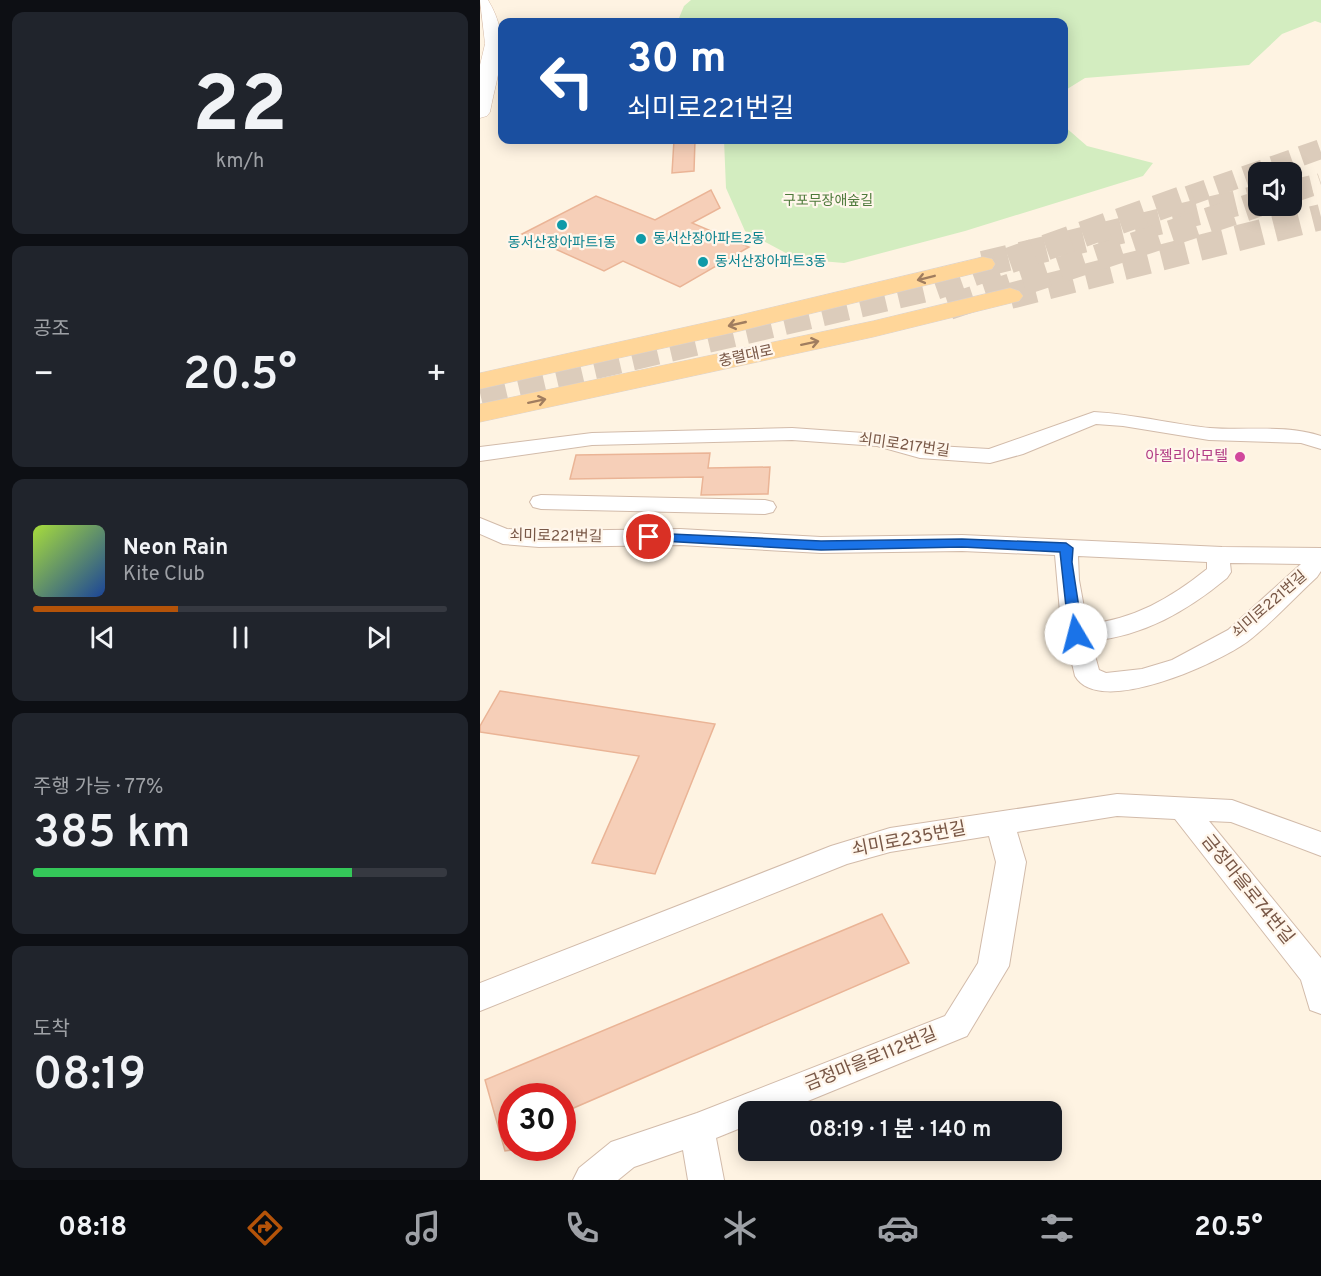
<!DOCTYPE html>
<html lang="ko">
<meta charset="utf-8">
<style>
body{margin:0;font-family:Overpass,"Noto Sans KR",sans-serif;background:#20242c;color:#f1f3f6;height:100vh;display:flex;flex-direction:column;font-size:22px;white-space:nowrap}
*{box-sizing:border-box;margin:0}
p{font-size:20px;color:#9ea1a6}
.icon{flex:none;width:33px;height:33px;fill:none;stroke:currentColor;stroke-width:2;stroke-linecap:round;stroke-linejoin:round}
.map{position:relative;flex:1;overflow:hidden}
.panel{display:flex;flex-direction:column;gap:12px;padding:12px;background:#0d0f14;width:480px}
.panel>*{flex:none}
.banner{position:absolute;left:18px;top:18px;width:570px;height:126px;border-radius:12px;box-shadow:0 3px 15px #0003;background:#1a4fa0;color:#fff;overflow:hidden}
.tools{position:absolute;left:768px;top:162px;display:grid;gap:12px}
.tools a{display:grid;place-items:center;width:54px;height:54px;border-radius:12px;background:#171b24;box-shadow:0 3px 15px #0003;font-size:30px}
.speed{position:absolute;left:18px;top:1083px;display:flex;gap:12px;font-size:30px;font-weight:700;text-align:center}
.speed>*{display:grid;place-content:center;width:78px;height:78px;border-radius:50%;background:#171b24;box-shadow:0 3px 15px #0003;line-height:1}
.speed .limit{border:9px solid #d22;background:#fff;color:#111}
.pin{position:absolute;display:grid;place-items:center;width:51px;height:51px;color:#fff;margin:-26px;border:3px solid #fff;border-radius:50%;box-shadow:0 2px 6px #0007}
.me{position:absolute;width:66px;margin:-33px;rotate:352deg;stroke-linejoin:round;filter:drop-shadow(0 0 4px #0008)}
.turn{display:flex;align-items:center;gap:21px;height:126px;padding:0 30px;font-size:27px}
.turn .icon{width:78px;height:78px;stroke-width:2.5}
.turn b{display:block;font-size:42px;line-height:51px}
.big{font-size:45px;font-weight:600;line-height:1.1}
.panel .tile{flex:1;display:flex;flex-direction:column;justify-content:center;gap:9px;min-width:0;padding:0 21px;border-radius:12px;background:#20242c}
.panel .dial{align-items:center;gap:0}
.dial b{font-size:78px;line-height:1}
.song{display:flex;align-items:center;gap:18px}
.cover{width:72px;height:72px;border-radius:9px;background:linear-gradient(135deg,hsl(80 70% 55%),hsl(220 70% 35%))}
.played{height:6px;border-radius:3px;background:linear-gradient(90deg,#b45309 35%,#363941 35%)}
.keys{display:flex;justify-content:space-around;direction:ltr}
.heat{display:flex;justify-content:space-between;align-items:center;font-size:33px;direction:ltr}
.charge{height:9px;border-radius:4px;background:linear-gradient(90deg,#34c759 77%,#363941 0)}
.trip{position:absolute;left:258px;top:1101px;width:324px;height:60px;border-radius:12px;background:#171b24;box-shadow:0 3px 15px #0003;font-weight:600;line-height:60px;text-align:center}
.menu{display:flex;height:96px;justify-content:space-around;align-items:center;background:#090b0e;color:#9ea1a6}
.menu .icon{width:42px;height:42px}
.menu .current{color:#b45309}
.menu b{font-size:27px;color:#f1f3f6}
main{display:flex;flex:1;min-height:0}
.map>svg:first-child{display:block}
</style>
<main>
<section class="panel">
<div class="tile dial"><b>22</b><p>km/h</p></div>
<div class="tile"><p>공조</p>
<div class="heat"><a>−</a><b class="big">20.5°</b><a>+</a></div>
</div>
<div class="tile">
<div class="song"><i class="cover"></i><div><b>Neon Rain</b><p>Kite Club</p></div></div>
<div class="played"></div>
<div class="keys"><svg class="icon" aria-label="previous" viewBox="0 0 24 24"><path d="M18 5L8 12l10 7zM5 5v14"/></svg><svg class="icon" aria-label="pause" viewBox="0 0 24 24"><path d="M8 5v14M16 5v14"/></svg><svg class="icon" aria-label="next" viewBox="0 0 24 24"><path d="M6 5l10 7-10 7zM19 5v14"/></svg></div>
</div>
<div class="tile"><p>주행 가능 · 77%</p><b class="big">385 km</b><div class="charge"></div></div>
<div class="tile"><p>도착</p><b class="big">08:19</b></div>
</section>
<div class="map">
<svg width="841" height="1180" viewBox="0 0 841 1180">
<rect width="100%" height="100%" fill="#fef3e2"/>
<path fill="#d3edc0" d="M 211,0 L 841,0 L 841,23 L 835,21 L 802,34 L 769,65 L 605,78 L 584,91 L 584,22 L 209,22 L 199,18 L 204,6 Z
M 584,126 L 607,146 L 673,163 L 663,176 L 485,231 L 364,263 L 317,259 L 265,231 L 246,188 L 244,140 L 584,140 Z"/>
<path fill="#f6cfb8" stroke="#eab496" stroke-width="1.5" d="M 194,140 L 215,140 L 214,171 L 192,173 Z
M 231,190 L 240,208 L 212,223 L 269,247 L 200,287 L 143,261 L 124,271 L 42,234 L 116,196 L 175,220 Z
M 230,453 L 228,468 L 290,467 L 288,494 L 221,495 L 223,477 L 90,479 L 96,455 Z
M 20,691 L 235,724 L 175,874 L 112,863 L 159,756 L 0,732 L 0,726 Z
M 402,914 L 429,963 L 82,1113 L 82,1096 L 32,1096 L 32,1150 L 25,1151 L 5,1080 Z"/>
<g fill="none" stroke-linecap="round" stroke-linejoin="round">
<path stroke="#dcccbb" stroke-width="20" stroke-dasharray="20 10" stroke-linecap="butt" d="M 812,190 L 841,183"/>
<path stroke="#dcccbb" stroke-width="26" stroke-dasharray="26 13" stroke-linecap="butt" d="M 503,264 L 778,198
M 530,296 L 841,217"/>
<path stroke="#dcccbb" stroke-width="20" stroke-dasharray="20 10" stroke-linecap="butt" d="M 812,193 L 841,183
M 708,196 L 841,149"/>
<path stroke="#dcccbb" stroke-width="26" stroke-dasharray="26 13" stroke-linecap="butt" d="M 469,307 L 778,204
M 0,393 L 455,287 L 713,195"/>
<g stroke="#d2bbaa" stroke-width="2">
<path id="street" d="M 614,412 C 653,414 691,424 730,428 C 766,431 806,424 841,436 L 841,449 L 821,443 L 729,440 L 643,426 L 616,424 L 543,454 L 510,463 L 440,458 L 397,446 L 312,440 L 112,445 L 0,461 L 0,447 L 112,433 L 312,428 L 398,434 L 440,445 L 509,449 Z
M 61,495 L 285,500 L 293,502 L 296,507 L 293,512 L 285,514 L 61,509 L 53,507 L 50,502 L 53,497 Z
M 0,518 L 27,529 L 59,531 L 200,529 L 341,537 L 482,535 L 742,547 L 841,548 L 841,571 L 837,577 C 814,598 792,623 767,642 C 738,663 619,718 595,676 L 580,612 L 575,555 L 482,551 L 341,553 L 200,545 L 59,547 L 23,544 L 0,534 ZM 598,556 L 727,562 L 727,569 C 691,598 653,620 607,624 L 599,580 ZM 750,563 L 821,564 L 748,630 L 692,660 L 662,669 L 626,673 L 619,670 L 611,641 C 664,636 707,611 747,578 L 751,572 Z
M 637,794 L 752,800 L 841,832 L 841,856 L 751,822 L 729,821 L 841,958 L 841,1014 L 830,1010 L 821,980 L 695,819 L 637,816 L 537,832 L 546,862 L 529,966 L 487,1036 L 301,1112 L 268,1112 L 268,1125 L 236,1138 L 244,1180 L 208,1180 L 203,1150 L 154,1167 L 138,1180 L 93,1180 L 99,1168 L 131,1142 L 217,1113 L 465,1016 L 498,963 L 516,862 L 509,836 L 410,852 L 367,864 L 0,1011 L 0,983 L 351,846 L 410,828 Z"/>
</g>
<g stroke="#d6bba8" stroke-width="1">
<path id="secondary" d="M 0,0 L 8,0 C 32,39 18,70 10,112 L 7,116 L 0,118 L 0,65 L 5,44 Z"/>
</g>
<g stroke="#dcd3cf" stroke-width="1">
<path id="primary" d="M 503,257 L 512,259 L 515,264 L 512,269 L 260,331 L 0,389 L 0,373 L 260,315 Z
M 530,288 L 539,291 L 543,296 L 539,301 L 393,337 L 0,422 L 0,404 L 393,321 Z"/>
</g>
<use href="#street" fill="#fff" fill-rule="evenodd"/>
<use href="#secondary" fill="#fff" fill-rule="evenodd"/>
<use href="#primary" fill="#ffd699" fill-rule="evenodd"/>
</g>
<defs><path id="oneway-shaft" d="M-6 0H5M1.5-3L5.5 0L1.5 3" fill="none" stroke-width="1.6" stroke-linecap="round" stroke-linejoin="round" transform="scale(1.5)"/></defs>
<g stroke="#a07d5f">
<use href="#oneway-shaft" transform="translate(446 278) rotate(166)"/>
<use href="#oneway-shaft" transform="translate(257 324) rotate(167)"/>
<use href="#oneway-shaft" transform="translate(330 343) rotate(-12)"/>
<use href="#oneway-shaft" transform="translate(57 401) rotate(-12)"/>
</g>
<path fill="#1a73e8" stroke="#114b97" stroke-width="1.5" d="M 169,533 L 341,541 L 482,539 L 586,543 L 593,548 L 592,562 L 603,634 L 596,639 L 589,634 L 580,552 L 482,547 L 341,550 L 164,540 L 162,537 L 164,534 Z"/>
<g fill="#0f9aa8" stroke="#fff6eb" stroke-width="2">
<circle cx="82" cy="225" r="6"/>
<circle cx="161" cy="239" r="6"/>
<circle cx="223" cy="262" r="6"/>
</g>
<circle fill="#d1479c" stroke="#fff6eb" stroke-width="2" cx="760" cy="457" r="6"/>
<g text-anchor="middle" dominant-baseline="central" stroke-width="4.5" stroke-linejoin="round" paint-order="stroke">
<g font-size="14" fill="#4e7a3b" stroke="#fff6eb">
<text x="348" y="201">구포무장애숲길</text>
</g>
<g font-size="14" fill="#0d838f" stroke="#fff6eb" text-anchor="start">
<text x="173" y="239">동서산장아파트2동</text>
<text x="82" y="243" text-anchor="middle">동서산장아파트1동</text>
<text x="235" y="262">동서산장아파트3동</text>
</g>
<g font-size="15" fill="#785746" stroke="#fff6eb">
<text transform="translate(266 357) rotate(-12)">충렬대로</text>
<text transform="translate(424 446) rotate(8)">쇠미로217번길</text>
<text transform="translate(76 537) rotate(1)">쇠미로221번길</text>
<text transform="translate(790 605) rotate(-41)">쇠미로221번길</text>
</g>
<g font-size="15" fill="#b23c85" stroke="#fff6eb" text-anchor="end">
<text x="748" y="457">아젤리아모텔</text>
</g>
<g font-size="18" fill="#785746" stroke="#fff6eb">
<text transform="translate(429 840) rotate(-11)">쇠미로235번길</text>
<text transform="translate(767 890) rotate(51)">금정마을로74번길</text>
<text transform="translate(391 1060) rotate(-22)">금정마을로112번길</text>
</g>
</g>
</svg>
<div class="tools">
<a><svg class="icon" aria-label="sound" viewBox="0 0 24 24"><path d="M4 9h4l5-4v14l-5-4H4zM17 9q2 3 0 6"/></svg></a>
</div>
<div class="speed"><div class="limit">30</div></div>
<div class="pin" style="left:169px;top:537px;background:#d93025"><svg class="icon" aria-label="arrive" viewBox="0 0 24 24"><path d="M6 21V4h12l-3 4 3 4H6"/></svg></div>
<svg class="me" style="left:596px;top:634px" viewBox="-20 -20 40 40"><circle r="19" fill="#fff"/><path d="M0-13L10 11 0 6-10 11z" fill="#1a73e8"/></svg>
<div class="trip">08:19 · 1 분 · 140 m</div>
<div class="banner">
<div class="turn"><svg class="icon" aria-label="left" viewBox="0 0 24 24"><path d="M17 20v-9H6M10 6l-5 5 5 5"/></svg><div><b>30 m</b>쇠미로221번길</div></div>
</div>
</div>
</main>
<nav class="menu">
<b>08:18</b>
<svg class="icon current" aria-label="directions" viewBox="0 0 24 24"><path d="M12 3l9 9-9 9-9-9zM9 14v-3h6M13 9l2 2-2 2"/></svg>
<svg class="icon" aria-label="music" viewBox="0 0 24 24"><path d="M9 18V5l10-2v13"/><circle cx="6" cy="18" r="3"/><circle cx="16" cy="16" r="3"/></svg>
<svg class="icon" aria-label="phone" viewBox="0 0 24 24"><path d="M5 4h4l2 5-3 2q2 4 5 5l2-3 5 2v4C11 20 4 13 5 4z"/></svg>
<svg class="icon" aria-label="climate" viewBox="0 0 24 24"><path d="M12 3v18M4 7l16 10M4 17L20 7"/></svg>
<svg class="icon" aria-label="car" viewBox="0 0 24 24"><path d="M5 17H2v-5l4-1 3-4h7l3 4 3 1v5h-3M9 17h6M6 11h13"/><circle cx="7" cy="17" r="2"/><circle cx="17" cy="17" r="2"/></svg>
<svg class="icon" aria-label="filters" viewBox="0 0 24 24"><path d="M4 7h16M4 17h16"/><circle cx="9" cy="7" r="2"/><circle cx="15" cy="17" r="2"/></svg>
<b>20.5°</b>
</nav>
